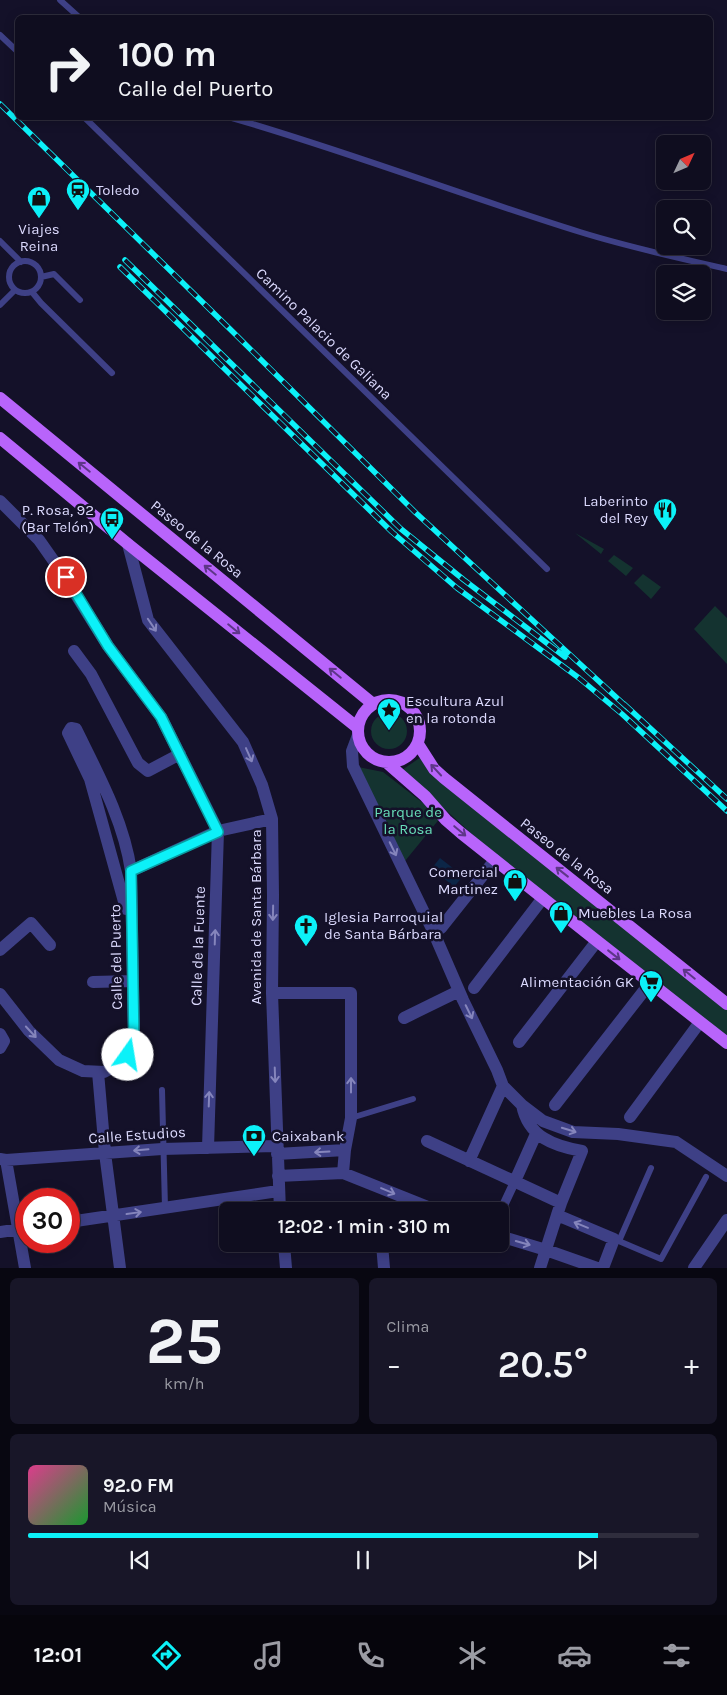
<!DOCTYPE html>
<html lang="es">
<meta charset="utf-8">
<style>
body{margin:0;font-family:Karla,sans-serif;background:#181628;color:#f1f3f6;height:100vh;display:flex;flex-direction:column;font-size:19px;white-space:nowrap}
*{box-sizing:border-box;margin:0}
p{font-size:16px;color:#9b9ca4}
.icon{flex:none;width:28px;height:28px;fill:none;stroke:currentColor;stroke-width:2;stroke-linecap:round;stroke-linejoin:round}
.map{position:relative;height:1268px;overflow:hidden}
.sheet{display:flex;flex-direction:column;gap:10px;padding:10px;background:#080711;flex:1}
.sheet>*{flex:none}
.guide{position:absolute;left:15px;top:15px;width:698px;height:105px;border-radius:8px;box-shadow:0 2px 12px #0003,0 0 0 1px #2f2d3d;background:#0f0d1f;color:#f1f3f6;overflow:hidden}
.needle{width:32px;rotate:46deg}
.controls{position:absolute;left:656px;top:135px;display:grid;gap:10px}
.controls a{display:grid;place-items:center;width:55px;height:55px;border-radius:8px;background:#0f0d1f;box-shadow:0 2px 12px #0003,0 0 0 1px #2f2d3d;font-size:25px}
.speed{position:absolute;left:15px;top:1188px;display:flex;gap:10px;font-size:25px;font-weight:700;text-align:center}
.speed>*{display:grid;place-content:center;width:65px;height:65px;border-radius:50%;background:#0f0d1f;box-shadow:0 2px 12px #0003,0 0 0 1px #2f2d3d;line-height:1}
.speed .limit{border:8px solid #d22;background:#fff;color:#111}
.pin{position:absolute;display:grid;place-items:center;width:42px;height:42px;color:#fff;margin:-21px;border:2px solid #fff;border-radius:50%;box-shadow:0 1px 5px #0007}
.me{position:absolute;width:55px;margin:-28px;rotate:13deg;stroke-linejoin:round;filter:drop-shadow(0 0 4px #0008)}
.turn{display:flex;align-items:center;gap:18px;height:105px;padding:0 20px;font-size:22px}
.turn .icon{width:65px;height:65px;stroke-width:2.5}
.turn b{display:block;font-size:35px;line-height:42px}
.big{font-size:38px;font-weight:600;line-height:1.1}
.sheet .tile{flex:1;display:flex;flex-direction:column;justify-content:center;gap:8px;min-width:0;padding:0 18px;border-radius:8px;background:#181628}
.sheet .dial{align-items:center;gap:0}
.dial b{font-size:65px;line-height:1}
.song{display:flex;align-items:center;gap:15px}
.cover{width:60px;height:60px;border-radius:8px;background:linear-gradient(135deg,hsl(330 70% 55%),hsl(130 70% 35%))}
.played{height:5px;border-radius:2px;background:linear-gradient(90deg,#0cf1f8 85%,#2f2d3d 85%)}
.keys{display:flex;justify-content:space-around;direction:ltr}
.heat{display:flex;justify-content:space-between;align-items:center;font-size:28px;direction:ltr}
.sheet .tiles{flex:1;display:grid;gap:10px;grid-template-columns:1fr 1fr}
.tile:last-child{grid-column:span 2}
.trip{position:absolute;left:219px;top:1202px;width:290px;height:50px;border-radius:8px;background:#0f0d1f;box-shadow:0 2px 12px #0003,0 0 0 1px #2f2d3d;font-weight:600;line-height:50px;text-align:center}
.dock{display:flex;height:80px;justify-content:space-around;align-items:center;background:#06050c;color:#9b9ca4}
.dock .icon{width:35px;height:35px}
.dock .on{color:#0cf1f8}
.dock b{font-size:22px;color:#f1f3f6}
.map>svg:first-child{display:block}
</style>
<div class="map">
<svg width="727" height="1268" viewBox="0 0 727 1268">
<rect width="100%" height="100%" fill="#141129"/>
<path fill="#143330" d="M 575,533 L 604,549 L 601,554 Z
M 614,555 L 633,568 L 626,576 L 608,561 Z
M 643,574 L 661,587 L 651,599 L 634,583 Z
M 715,606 L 727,618 L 727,664 L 694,629 Z
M371 731a18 18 0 1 1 36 0a18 18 0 1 1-36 0Z
M 421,757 L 727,1008 L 727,1036 L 497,857 L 402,770 Z
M 353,766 L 383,772 L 441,817 L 405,861 Z"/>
<path fill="#0c2647" d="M 440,858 L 463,876 L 454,887 L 432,868 Z"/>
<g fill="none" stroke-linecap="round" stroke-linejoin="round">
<path stroke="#3e4086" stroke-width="6" d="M 60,0 L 80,18
M 0,35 L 18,52
M 85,118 L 547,569
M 232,118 C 350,152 464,196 580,232 C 628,247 678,258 727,269
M 0,241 L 21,262
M9 277a16 16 0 1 1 32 0a16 16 0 1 1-32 0Z
M 41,277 L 54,274 L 80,300
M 32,292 L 41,303 L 112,373
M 0,305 L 15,290
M 162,1090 L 165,1208
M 351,1118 L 413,1099
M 614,1239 L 661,1259 L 706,1177
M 619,1241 L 651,1168"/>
<path stroke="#3e4086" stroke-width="9" d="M 500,1213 L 515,1181"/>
<path stroke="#3e4086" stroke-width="12" d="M 0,501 L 39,540 L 65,577 L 108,646 L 161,717 L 218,831 L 208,1148
M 128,544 L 148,620 L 243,742 L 262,785 L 272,819 L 273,896 L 272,993 L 280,1211
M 74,651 L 91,674 L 138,763 L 148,771 L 180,754
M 358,735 L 352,751 L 353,766 L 433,931 L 463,1000 L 497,1070 L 503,1086 L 522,1105 L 543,1121 L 573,1132 L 618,1134 L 676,1142 L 727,1176
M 126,909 L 90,779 L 68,733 L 71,728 L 76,729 C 98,774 124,821 131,871
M 441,928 L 495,860
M 0,950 L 31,923 L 50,945
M 93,982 L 133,981
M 474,988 L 543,898
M 272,993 L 351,993 L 351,1118 L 345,1150
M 0,994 L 29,1031 L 59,1060 L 83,1071 L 104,1072 L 119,1064 L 128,1055 L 134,1042 L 131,871 L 218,831 L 272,819
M 404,1018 L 459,991
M 0,1034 L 4,1041 L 0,1048
M 519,1042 L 597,941
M 98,1072 L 105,1153 L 120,1268
M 522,1105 C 528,1137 554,1146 582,1151 L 561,1203
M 555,1105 L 650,983
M 630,1117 L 700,1022
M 427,1141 L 561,1203 L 557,1215
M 277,1154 L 345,1150 L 343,1173
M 0,1159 L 6,1160 L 162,1149 L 277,1146
M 6,1160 L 25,1268
M 469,1161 L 503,1086
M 278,1176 L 343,1173 L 438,1211
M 515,1181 L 536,1134
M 69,1222 L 278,1191
M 0,1232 L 26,1228
M 500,1236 L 546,1250 L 597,1268
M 284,1244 L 286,1268
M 382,1244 L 384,1268
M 540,1268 L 557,1215 L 614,1239 L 603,1268
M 694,1268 L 727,1220"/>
<path stroke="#b864fb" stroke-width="12" d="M 0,398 L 373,704
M 0,438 L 128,544 L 358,728
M358 731a31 31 0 1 1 62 0a31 31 0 1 1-62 0Z
M 418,744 L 434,769 L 444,778 L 727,1004
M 386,762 L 425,796 L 446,820 L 461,833 L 597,941 L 727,1043"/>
<g stroke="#0cf1f8" stroke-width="5.5">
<path id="rail" d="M 0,104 L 233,332 L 416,513 L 629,709
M 125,260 L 401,529 L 464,580 L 565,657
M 120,267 L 392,532 L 457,588 L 579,678 L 622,714 L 727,811
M 624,704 L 727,799"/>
</g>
<use href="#rail" stroke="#141129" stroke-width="4" stroke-dasharray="11" stroke-linecap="butt"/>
</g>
<defs><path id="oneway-shaft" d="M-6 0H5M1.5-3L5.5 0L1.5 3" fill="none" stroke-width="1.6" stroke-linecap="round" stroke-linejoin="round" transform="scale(1.25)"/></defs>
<g stroke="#5e3688">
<use href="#oneway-shaft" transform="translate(84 467) rotate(-141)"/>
<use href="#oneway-shaft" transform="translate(210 570) rotate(-141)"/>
<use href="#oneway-shaft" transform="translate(234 629) rotate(39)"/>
<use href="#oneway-shaft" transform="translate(335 673) rotate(-141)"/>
<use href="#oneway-shaft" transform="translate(436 770) rotate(-133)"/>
<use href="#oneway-shaft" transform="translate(460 831) rotate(40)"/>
<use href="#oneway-shaft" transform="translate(562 872) rotate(-142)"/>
<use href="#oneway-shaft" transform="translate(614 955) rotate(38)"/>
<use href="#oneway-shaft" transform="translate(689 974) rotate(-141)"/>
</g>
<g stroke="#8585bc">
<use href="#oneway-shaft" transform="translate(152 625) rotate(56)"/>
<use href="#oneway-shaft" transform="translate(249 755) rotate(66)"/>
<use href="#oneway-shaft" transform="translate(393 849) rotate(64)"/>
<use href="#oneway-shaft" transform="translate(273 913) rotate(91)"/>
<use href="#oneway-shaft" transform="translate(215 937) rotate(-88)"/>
<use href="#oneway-shaft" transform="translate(469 1012) rotate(64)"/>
<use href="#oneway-shaft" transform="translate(31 1032) rotate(47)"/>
<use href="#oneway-shaft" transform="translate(275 1075) rotate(88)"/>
<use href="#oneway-shaft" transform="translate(351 1085) rotate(-90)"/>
<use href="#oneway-shaft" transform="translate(209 1099) rotate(-88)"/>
<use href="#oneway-shaft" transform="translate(569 1130) rotate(17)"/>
<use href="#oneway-shaft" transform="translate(141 1150) rotate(175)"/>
<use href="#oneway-shaft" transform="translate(322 1152) rotate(177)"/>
<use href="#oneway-shaft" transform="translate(388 1191) rotate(23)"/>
<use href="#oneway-shaft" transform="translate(134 1213) rotate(-8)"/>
<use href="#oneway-shaft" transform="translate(581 1225) rotate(-158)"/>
<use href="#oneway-shaft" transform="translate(523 1243) rotate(16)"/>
</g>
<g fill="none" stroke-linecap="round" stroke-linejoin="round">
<g stroke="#089da1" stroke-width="12">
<path id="route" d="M 66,577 L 108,646 L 161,717 L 218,832 L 131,871 L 134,1042 L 128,1055"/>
</g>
<use href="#route" stroke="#0cf1f8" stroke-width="9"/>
</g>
<defs>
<g id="station-pin" transform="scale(1.25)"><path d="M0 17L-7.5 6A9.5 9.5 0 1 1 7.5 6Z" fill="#0cf1f8" stroke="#141129"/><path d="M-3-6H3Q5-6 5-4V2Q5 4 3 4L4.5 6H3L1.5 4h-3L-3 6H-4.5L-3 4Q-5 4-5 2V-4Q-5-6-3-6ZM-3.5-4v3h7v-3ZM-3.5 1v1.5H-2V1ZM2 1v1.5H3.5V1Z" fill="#111"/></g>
<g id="shop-pin" transform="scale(1.25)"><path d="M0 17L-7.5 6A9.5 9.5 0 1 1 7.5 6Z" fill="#0cf1f8" stroke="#141129"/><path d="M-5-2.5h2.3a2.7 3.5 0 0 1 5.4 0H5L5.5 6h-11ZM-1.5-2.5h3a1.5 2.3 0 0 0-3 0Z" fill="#111"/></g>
<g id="restaurant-pin" transform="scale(1.25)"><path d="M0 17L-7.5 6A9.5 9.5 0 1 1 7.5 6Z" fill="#0cf1f8" stroke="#141129"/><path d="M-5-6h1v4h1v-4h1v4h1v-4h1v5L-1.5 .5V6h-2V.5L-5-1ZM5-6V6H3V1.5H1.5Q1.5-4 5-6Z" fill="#111"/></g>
<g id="bus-pin" transform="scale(1.25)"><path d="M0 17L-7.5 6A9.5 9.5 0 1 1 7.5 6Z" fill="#0cf1f8" stroke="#141129"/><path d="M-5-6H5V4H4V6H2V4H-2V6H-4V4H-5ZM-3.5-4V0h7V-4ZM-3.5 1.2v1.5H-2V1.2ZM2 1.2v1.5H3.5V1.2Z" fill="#111"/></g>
<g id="sight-pin" transform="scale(1.25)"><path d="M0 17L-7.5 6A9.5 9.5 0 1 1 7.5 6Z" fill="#0cf1f8" stroke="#141129"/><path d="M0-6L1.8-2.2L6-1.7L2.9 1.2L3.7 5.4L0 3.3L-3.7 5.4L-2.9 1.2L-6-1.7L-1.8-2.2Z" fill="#111"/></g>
<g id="church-pin" transform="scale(1.25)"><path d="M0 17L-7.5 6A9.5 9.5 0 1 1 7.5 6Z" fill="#0cf1f8" stroke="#141129"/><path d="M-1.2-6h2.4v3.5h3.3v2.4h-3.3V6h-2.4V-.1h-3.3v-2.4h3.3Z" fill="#111"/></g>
<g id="supermarket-pin" transform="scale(1.25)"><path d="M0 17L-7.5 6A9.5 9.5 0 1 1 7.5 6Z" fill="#0cf1f8" stroke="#141129"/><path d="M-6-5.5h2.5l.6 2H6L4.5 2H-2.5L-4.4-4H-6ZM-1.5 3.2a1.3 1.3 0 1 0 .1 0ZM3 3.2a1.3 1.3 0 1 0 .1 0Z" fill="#111"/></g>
<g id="bank-pin" transform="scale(1.25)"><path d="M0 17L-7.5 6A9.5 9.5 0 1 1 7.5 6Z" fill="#0cf1f8" stroke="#141129"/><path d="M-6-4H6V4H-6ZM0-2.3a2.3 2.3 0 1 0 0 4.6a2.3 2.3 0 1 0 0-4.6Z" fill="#111"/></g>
</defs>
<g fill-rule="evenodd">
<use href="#station-pin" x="78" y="190"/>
<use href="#shop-pin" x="39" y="198"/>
<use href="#restaurant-pin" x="665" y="510"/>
<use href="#bus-pin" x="112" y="519"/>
<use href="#sight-pin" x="389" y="710"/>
<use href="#shop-pin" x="515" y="881"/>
<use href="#shop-pin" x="561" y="913"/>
<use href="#church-pin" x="306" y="926"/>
<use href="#supermarket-pin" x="651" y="982"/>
<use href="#bank-pin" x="254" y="1136"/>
</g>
<g text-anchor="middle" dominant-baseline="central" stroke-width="5" stroke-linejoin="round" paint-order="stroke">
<g font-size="15" fill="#dcdafe" stroke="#141129" text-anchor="start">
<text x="96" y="190">Toledo</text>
<text x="39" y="229" text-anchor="middle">Viajes<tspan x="39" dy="17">Reina</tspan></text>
<text x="648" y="501" text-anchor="end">Laberinto<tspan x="648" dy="17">del Rey</tspan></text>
<text x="94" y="510" text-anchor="end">P. Rosa, 92<tspan x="94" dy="17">(Bar Telón)</tspan></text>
<text x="406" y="701">Escultura Azul<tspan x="406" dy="17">en la rotonda</tspan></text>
<text x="498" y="872" text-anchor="end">Comercial<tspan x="498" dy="17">Martinez</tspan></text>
<text x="578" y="913">Muebles La Rosa</text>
<text x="324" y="917">Iglesia Parroquial<tspan x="324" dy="17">de Santa Bárbara</tspan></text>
<text x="634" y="982" text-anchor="end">Alimentación GK</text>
<text x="272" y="1136">Caixabank</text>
</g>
<g font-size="15" fill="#dcdafe" stroke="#141129">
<text transform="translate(324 334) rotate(44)">Camino Palacio de Galiana</text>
<text transform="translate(197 539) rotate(39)">Paseo de la Rosa</text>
<text transform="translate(567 856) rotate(38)">Paseo de la Rosa</text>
<text transform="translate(256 917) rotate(-90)">Avenida de Santa Bárbara</text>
<text transform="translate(198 946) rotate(-88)">Calle de la Fuente</text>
<text transform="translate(116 957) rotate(-91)">Calle del Puerto</text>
<text transform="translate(137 1135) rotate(-4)">Calle Estudios</text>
</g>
<g font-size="15" fill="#67ddb8" stroke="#141129">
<text x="408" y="812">Parque de<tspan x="408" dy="17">la Rosa</tspan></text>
</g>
</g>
</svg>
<div class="controls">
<a><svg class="needle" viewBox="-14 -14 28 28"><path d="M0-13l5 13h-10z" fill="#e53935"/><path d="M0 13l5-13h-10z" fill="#9b9ca4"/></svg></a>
<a><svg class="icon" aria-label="search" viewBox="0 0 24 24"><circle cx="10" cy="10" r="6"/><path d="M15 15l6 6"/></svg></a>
<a><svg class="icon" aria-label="layers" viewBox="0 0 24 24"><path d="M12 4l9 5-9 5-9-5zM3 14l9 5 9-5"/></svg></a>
</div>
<div class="speed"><div class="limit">30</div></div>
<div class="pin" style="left:66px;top:577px;background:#d93025"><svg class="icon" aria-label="arrive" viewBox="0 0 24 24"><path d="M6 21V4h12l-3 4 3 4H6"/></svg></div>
<svg class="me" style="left:128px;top:1055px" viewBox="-20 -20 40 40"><circle r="19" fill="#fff"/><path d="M0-13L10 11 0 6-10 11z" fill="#0cf1f8"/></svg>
<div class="trip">12:02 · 1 min · 310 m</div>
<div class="guide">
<div class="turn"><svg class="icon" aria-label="right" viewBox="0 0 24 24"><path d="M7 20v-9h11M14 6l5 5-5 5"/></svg><div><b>100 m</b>Calle del Puerto</div></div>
</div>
</div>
<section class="sheet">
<div class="tiles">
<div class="tile dial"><b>25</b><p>km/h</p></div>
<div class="tile"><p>Clima</p>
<div class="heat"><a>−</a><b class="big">20.5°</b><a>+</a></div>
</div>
<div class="tile">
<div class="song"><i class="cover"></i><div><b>92.0 FM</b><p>Música</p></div></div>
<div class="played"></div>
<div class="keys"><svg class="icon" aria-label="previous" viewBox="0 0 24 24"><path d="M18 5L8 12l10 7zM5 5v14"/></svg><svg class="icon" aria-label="pause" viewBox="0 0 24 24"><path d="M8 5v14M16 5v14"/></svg><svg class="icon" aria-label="next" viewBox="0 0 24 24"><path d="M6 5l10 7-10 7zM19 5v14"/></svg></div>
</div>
</div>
</section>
<nav class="dock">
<b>12:01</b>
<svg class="icon on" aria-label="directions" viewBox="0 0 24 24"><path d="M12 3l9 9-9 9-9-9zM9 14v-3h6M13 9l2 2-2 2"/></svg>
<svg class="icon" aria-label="music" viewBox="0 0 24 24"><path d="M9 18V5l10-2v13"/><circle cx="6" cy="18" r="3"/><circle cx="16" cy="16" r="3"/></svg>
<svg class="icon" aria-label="phone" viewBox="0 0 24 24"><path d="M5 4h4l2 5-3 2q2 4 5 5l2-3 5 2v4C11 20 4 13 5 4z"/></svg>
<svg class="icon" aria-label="climate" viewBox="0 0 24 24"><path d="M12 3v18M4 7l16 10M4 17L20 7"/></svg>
<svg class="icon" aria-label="car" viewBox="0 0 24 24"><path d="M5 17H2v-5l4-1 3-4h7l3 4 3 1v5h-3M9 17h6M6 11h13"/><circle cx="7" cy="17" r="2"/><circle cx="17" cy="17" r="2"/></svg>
<svg class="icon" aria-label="filters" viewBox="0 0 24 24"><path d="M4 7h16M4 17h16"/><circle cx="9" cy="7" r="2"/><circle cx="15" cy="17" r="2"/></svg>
</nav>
